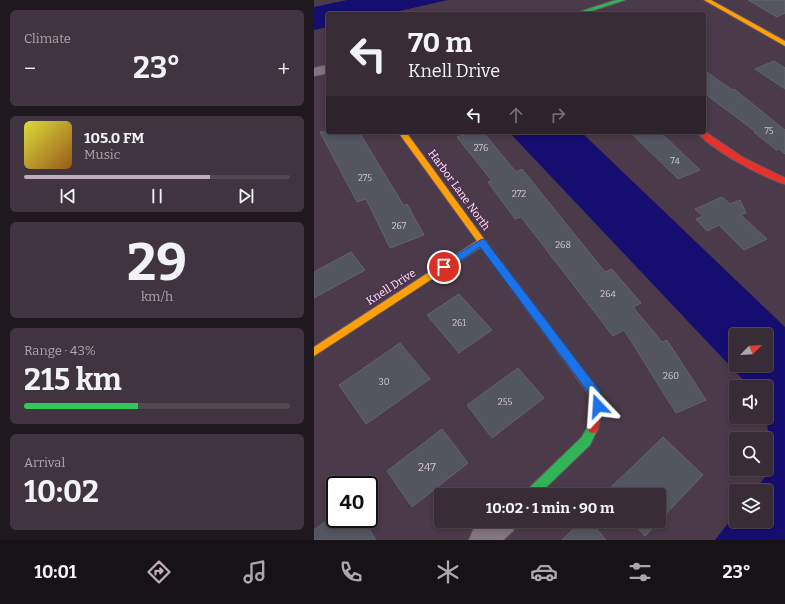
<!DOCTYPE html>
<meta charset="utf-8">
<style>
body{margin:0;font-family:Bitter,serif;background:#3f343f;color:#f1f3f6;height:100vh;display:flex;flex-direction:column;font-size:15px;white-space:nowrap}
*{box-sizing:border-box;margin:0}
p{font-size:13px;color:#aba7ad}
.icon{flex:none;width:22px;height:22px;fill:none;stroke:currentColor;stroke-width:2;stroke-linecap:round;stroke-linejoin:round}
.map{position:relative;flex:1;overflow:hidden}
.drawer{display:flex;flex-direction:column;gap:10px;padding:10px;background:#1f181e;width:314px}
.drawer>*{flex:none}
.top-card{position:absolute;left:12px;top:12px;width:380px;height:122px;border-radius:4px;box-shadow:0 2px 6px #0003,0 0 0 1px #524852;background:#382c37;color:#f1f3f6;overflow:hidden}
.needle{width:26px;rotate:66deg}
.tools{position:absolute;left:415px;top:328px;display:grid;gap:8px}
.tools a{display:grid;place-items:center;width:44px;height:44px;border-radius:4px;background:#382c37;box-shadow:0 2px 6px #0003,0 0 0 1px #524852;font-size:20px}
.speed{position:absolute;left:12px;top:476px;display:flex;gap:8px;font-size:20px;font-weight:700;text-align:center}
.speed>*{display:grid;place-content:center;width:52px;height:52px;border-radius:50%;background:#382c37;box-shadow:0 2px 6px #0003,0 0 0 1px #524852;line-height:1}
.speed .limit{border:2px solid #111;border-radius:6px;background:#fff;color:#111}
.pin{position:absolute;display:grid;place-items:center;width:34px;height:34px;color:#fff;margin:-17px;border:2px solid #fff;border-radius:50%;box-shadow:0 1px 4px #0007}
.me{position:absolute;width:44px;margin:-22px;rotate:340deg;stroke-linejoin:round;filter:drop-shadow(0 0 3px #0008)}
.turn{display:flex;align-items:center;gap:14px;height:84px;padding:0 16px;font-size:18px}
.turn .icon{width:52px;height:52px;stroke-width:2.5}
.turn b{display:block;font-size:28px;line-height:34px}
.lanes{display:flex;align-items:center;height:38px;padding:0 16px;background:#0003;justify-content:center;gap:20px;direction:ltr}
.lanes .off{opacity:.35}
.big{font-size:30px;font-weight:700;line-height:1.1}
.drawer .tile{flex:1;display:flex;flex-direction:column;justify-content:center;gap:6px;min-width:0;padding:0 14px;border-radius:6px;background:#3f343f}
.drawer .dial{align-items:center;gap:0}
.dial b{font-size:52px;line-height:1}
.song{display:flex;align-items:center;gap:12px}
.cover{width:48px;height:48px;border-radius:6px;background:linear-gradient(135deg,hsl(60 70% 55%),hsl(30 70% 35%))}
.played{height:4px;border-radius:2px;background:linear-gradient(90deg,#bfacbd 70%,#524852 70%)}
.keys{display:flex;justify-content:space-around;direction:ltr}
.heat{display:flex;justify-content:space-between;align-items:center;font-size:22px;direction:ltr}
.charge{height:6px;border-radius:3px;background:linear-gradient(90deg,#34c759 43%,#524852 0)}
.trip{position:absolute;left:120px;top:488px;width:232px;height:40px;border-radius:4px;background:#382c37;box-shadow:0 2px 6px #0003,0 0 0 1px #524852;font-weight:700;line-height:40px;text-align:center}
.dock{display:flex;height:64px;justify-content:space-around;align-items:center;background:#161216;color:#aba7ad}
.dock .icon{width:28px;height:28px}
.dock .selected{color:#bfacbd}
.dock b{font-size:18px;color:#f1f3f6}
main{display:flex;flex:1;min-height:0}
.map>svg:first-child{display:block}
</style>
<main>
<section class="drawer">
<div class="tile"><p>Climate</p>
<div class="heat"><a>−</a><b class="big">23°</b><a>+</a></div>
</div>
<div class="tile">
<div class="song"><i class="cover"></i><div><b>105.0 FM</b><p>Music</p></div></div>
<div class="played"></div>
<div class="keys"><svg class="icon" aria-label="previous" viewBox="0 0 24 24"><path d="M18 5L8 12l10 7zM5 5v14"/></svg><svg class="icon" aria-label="pause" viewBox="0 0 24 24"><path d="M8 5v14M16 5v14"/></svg><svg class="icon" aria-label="next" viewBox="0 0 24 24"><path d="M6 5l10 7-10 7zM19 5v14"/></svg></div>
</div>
<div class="tile dial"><b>29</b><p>km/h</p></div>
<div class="tile"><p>Range · 43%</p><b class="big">215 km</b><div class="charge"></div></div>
<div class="tile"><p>Arrival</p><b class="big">10:02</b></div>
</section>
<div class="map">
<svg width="471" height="540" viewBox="0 0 471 540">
<rect width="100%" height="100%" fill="#4b3a49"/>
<path fill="#160d70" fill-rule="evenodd" d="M 33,0 L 134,0 L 72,14 L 14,14 L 14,27 L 0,30 L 0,7 Z
M 195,132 L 267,132 L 471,327 L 471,540 L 401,540 L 422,513 L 422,521 L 452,521 L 452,491 L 440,491 L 459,467 L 452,416 L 452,387 L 436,387 ZM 422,335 L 452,335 L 452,365 L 422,365 Z"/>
<path fill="#54565f" stroke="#61646d" d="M 434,0 L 471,0 L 471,13 L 463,17 Z
M 460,61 L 471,68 L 471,89 L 441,69 Z
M 390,70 L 418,90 L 420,89 L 471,130 L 471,154 L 465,149 L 462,150 L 440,132 L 442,132 L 390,93 Z
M 6,132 L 45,132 L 90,206 L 93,204 L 110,235 L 76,248 L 52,199 L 43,202 Z
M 157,132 L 169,132 L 202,172 L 208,169 L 291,272 L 298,269 L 327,303 L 319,307 L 348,342 L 353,340 L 392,400 L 362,413 L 310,330 L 299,336 L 207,217 L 201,219 L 174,182 L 178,181 L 143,137 Z
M 316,132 L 346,132 L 386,170 L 364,179 Z
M 408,197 L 416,204 L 426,200 L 432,213 L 427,215 L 453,239 L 430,250 L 405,225 L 393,231 L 382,219 L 389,216 L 381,209 Z
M 37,252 L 51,270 L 0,298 L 0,272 Z
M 145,294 L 178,330 L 145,353 L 113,315 Z
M 86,343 L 116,379 L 52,424 L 25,385 Z
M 204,368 L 230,398 L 178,438 L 153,405 Z
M 128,429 L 154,463 L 98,507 L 73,471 Z
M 349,437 L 389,475 L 331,536 L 317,521 L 345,521 L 345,495 L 293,495 L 291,493 Z
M 15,519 L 49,519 L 62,540 L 0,540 L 0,530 Z
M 268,521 L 276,521 L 292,540 L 248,540 Z"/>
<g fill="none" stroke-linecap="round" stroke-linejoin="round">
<g stroke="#655764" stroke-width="2">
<path id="street" d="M 14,65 L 14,73 L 0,76 L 0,68 Z
M 169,521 L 202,521 L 199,531 L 189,540 L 155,540 L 159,530 Z"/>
</g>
<g stroke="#655764" stroke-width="2">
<path id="fast" d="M 302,0 L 311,0 L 268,14 L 259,14 Z
M 279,423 L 283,424 L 284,428 L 276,445 L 224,495 L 210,495 L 212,491 L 268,437 L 275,424 Z"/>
</g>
<g stroke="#655764" stroke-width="2">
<path id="slow" d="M 390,0 L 397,0 L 471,41 L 471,46 Z
M 84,132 L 92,132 L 189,265 L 188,267 L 182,267 L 167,247 L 0,356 L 0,347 L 163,241 Z"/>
</g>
<g stroke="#655764" stroke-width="2">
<path id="jam" d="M 390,131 L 430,158 L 471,178 L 471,184 C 448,177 398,150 383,132 L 390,132 Z
M 185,262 L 188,263 L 286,392 L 289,406 L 283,432 L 279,433 L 275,432 L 274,428 L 279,406 L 277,397 L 182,267 L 181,265 L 182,263 Z"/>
</g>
<use href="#street" fill="#827681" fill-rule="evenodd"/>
<use href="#fast" fill="#30b455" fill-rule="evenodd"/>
<use href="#slow" fill="#ff9f0a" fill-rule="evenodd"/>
<use href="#jam" fill="#e5322d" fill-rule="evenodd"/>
</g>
<path fill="#1a73e8" stroke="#114b97" d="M 168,239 L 171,240 L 286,391 L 289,406 L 288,410 L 284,411 L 280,410 L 277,396 L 166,247 L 133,270 L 126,270 L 125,267 L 126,265 Z"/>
<g text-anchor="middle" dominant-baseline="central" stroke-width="4" stroke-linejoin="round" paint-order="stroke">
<g font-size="9" fill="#d4c5d4">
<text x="455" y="131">75</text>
<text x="167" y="148">276</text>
<text x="361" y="161">74</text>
<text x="51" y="178">275</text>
<text x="205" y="194">272</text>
<text x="85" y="226">267</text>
<text x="249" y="245">268</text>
<text x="294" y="294">264</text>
<text x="145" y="323">261</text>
<text x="357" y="376">260</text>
<text x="70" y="382">30</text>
<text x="191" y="402">255</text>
</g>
<g font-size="11" fill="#feeafb" stroke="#52334f">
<text transform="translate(145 190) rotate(54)">Harbor Lane North</text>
<text transform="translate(77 287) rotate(-33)">Knell Drive</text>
</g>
<g font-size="11" fill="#d4c5d4">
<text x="113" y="467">247</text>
</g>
</g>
</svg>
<div class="tools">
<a><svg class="needle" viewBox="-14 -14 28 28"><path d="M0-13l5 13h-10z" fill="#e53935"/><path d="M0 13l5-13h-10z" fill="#aba7ad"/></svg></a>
<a><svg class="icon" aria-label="sound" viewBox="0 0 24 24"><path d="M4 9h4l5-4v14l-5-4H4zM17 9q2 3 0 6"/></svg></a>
<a><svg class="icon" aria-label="search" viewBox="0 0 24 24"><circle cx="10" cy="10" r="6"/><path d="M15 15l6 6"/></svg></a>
<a><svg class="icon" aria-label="layers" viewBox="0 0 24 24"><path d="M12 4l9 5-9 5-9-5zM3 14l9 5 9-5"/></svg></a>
</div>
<div class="speed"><div class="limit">40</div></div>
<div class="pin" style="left:130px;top:267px;background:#d93025"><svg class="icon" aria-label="arrive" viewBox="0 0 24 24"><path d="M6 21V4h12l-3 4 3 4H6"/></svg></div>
<svg class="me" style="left:284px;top:406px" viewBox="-20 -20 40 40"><path d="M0-17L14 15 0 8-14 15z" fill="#1a73e8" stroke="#fff" stroke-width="4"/></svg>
<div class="trip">10:02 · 1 min · 90 m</div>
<div class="top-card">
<div class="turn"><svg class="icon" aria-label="left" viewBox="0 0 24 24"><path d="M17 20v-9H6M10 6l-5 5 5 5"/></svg><div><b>70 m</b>Knell Drive</div></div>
<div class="lanes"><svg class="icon" aria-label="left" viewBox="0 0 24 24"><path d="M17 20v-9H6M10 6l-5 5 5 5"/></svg><svg class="icon off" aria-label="ahead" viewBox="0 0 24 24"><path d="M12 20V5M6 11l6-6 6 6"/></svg><svg class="icon off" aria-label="right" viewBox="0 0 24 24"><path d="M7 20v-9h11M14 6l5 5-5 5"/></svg></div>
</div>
</div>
</main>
<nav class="dock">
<b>10:01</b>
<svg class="icon selected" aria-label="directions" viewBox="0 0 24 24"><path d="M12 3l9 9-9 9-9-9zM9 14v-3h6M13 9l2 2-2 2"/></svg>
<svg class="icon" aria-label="music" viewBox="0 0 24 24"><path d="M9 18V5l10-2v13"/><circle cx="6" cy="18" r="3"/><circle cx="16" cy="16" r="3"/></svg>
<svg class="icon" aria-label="phone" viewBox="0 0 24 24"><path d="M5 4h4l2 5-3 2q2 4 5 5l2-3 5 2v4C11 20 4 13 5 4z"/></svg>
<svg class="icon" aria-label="climate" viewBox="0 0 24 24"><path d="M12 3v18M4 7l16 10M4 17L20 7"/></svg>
<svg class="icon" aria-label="car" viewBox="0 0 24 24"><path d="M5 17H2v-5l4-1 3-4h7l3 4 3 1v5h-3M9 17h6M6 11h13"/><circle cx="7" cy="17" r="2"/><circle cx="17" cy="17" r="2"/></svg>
<svg class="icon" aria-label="filters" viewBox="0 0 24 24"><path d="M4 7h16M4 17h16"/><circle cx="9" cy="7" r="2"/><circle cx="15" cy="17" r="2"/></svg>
<b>23°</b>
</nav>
